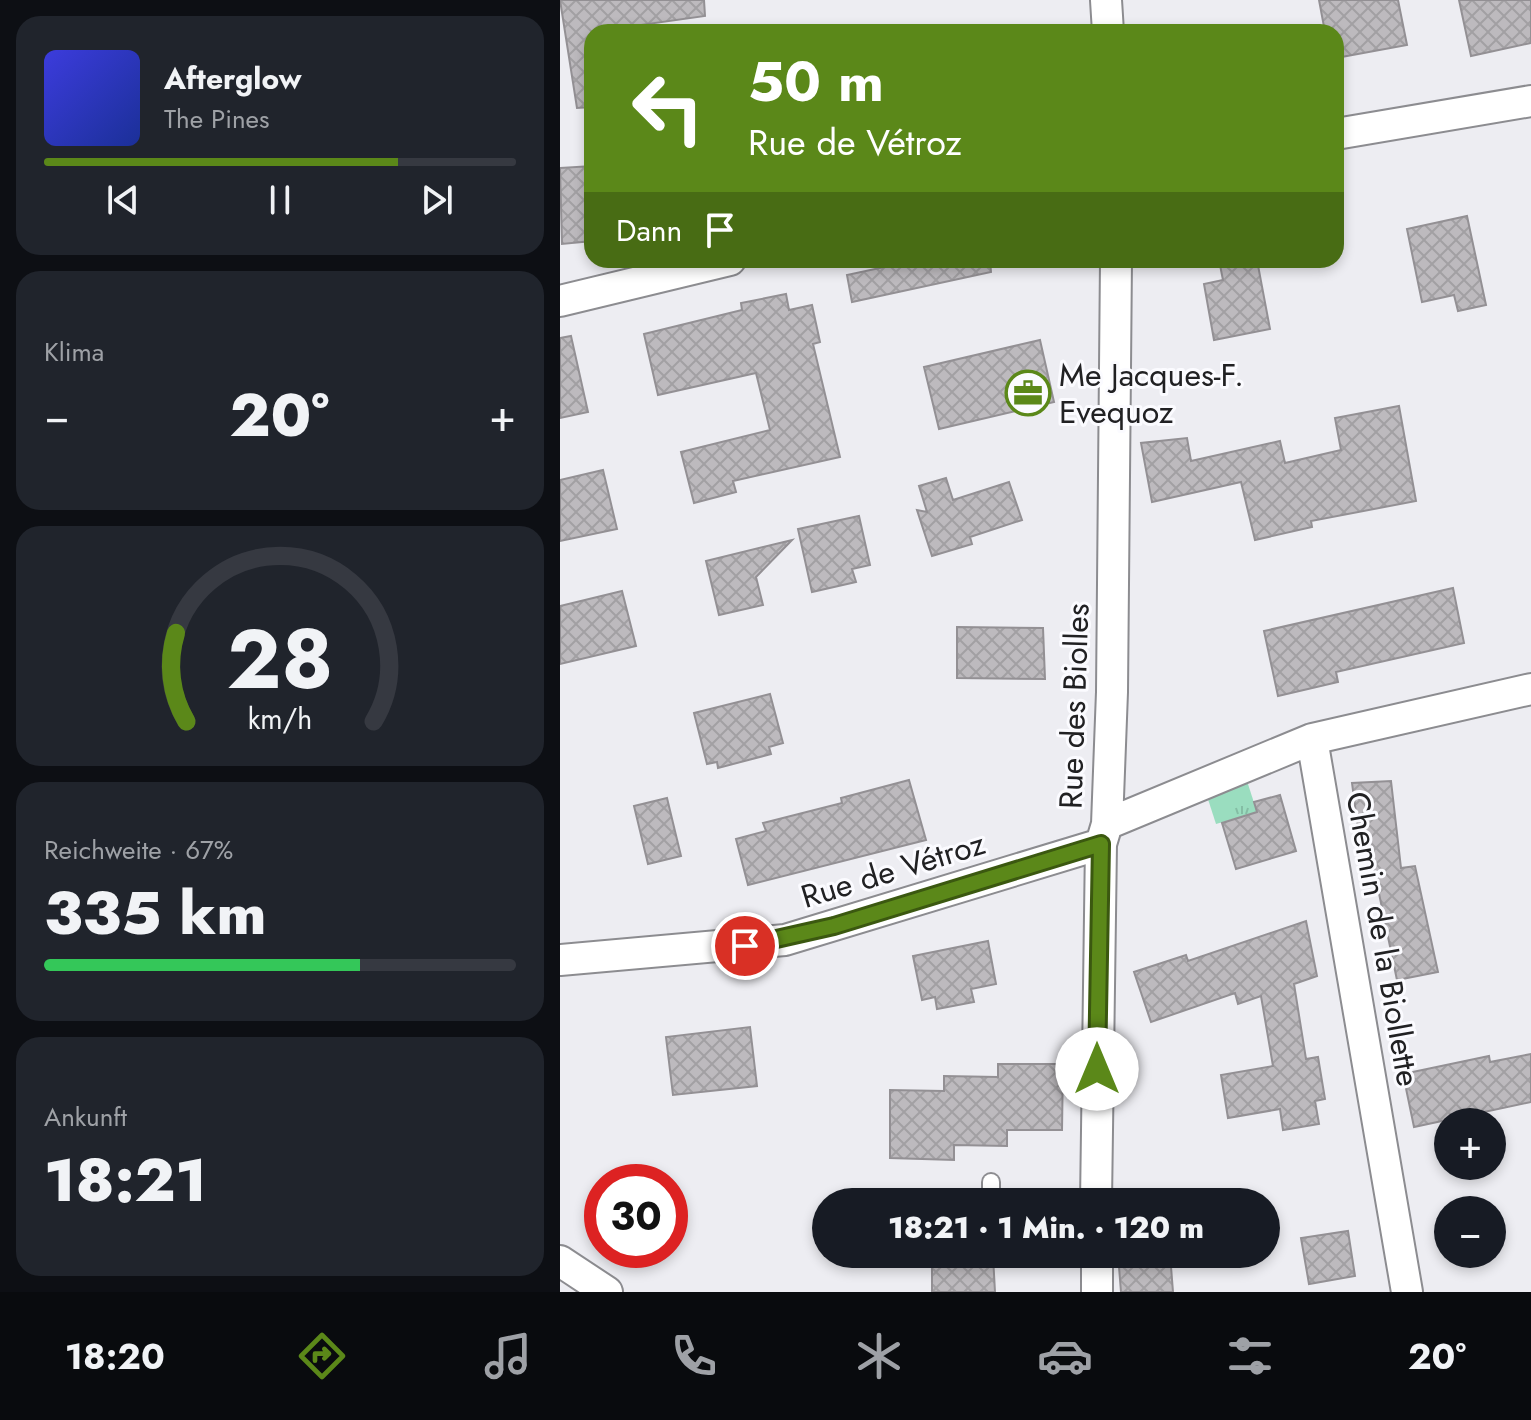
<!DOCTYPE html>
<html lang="de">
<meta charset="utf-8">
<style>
body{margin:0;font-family:Jost,sans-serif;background:#20242c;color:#f1f3f6;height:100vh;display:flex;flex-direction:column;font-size:30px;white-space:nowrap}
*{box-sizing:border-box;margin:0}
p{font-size:26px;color:#9ea1a6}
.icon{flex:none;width:44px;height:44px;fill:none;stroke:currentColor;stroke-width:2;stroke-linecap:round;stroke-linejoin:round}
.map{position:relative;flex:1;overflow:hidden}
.drawer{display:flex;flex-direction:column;gap:16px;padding:16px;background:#0d0f14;width:560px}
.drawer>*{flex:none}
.hud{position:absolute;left:24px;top:24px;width:760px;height:244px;border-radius:24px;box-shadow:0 4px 12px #0003;background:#5b8819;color:#fff;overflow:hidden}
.fabs{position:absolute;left:874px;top:1108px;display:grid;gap:16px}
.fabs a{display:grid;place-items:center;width:72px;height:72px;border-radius:50%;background:#171b24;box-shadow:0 4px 12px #0003;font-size:40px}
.speed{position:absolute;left:24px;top:1164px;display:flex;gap:16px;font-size:40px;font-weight:700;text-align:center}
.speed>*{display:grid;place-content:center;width:104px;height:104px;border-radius:50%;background:#171b24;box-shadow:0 4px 12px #0003;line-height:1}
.speed .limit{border:12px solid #d22;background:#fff;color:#111}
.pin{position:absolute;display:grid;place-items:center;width:68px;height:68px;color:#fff;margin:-34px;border:4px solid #fff;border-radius:50%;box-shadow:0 2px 8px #0007}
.me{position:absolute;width:88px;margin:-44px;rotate:0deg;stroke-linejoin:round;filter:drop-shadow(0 0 6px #0008)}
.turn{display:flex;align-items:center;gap:28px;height:168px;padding:0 32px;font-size:36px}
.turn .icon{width:104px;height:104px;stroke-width:2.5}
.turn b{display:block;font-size:56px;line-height:68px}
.then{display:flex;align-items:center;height:76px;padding:0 32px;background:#0003;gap:16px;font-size:30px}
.big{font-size:60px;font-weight:800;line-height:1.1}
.drawer .tile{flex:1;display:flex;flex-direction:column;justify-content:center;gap:12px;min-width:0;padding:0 28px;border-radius:24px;background:#20242c}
.drawer .dial{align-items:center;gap:0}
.dial svg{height:208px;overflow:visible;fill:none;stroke:#363941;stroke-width:7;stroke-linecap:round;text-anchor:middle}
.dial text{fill:#f1f3f6;stroke:none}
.song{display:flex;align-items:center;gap:24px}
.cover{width:96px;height:96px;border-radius:12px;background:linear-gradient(135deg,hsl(240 70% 55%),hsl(230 70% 35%))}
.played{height:8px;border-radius:4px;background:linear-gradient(90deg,#5b8819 75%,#363941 75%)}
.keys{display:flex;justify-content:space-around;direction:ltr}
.heat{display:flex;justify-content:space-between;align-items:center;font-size:44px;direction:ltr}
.charge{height:12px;border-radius:6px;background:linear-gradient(90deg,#34c759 67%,#363941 0)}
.trip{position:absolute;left:252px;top:1188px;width:468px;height:80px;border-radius:40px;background:#171b24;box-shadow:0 4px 12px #0003;font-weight:800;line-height:80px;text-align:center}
.tab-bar{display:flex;height:128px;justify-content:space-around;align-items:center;background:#090b0e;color:#9ea1a6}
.tab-bar .icon{width:56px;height:56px}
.tab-bar .on{color:#5b8819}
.tab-bar b{font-size:36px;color:#f1f3f6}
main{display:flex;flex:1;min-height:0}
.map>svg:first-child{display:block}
</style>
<main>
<section class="drawer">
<div class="tile">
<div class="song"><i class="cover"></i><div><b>Afterglow</b><p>The Pines</p></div></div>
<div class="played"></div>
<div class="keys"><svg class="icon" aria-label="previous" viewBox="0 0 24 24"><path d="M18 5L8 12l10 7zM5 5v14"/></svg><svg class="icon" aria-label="pause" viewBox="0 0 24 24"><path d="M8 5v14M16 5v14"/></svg><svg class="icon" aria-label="next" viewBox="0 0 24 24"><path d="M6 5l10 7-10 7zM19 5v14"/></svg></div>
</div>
<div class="tile"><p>Klima</p>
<div class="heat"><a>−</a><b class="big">20°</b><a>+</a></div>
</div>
<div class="tile dial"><svg viewBox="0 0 100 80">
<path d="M14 69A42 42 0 1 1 86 69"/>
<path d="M14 69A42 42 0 0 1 10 35" stroke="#5b8819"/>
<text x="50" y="56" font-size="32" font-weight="700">28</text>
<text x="50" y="72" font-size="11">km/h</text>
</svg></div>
<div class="tile"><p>Reichweite · 67%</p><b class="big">335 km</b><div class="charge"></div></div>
<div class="tile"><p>Ankunft</p><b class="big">18:21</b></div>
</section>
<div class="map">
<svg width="971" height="1292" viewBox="0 0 971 1292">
<defs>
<pattern id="grass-tufts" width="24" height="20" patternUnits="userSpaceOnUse" patternTransform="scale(2)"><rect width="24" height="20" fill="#9addbf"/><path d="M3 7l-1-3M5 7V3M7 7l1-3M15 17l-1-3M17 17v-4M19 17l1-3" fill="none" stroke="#84bda4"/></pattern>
<pattern id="building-cross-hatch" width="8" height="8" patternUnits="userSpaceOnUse" patternTransform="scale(2)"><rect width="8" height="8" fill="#bdbabe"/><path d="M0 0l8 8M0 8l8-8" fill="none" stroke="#a2a0a3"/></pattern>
</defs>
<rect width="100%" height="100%" fill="#ededf2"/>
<path fill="url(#grass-tufts)" d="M 687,781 L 697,812 L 656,824 L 646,793 Z"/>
<path fill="url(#building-cross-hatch)" stroke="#939094" stroke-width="2" d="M 0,0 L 144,0 L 145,16 L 59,28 L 59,32 L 32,32 L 32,107 L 17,108 Z
M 759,0 L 838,0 L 847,45 L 776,58 L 776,32 L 765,32 Z
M 899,0 L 971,0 L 971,43 L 911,56 Z
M 32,166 L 32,241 L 2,244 L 0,168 Z
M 907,216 L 926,305 L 898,311 L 894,295 L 862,302 L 847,229 Z
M 357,260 L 430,260 L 431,272 L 292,302 L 287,275 Z
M 659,260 L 697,260 L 710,329 L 654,340 L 644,284 L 663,280 Z
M 226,294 L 229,310 L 252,305 L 260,342 L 253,344 L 280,457 L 173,481 L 176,492 L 134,503 L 121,452 L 210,430 L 196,373 L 98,395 L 84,334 L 182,310 L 181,303 Z
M 11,336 L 28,412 L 0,418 L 0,338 Z
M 480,340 L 494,402 L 379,429 L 364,367 Z
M 839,406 L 856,501 L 751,521 L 752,527 L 695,540 L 681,482 L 592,502 L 581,443 L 627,438 L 631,461 L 720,441 L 725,463 L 781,450 L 775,418 Z
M 43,470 L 57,529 L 0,541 L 0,480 Z
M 386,478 L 393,500 L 449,482 L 462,520 L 410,537 L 412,544 L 372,556 L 357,510 L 367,512 L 359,486 Z
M 299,516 L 310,565 L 292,569 L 296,582 L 252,592 L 238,529 Z
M 232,540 L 196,577 L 203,605 L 159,615 L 146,561 Z
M 893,588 L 904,643 L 776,672 L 778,682 L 718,696 L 704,631 Z
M 62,591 L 76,646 L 0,664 L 0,606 Z
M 397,627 L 483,628 L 485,679 L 397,678 Z
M 210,694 L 223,743 L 209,747 L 211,754 L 158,768 L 157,762 L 147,764 L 134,713 Z
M 349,780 L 366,840 L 188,885 L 176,839 L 206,831 L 203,823 L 282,803 L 281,798 Z
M 831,781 L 841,868 L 855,866 L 878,972 L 837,980 L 810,850 L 801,851 L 792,783 Z
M 720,795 L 736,851 L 676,869 L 662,823 L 697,812 L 694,802 Z
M 107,798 L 121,856 L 88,864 L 74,806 Z
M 746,921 L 757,976 L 734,984 L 746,1059 L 758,1057 L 765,1099 L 755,1101 L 759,1124 L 723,1130 L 720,1109 L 668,1118 L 661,1075 L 713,1066 L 701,996 L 678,1004 L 675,993 L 591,1022 L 574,972 L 626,955 L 628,961 Z
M 428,941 L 436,984 L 411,989 L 414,1002 L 377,1009 L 375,997 L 362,1000 L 353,956 Z
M 190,1027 L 197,1086 L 113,1095 L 106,1037 Z
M 971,1054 L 971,1102 L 854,1127 L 843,1074 L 929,1056 L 930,1062 Z
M 438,1064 L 503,1064 L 502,1130 L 447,1130 L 447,1146 L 394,1145 L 394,1160 L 330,1158 L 330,1090 L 384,1091 L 384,1076 L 438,1077 Z
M 788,1231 L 795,1276 L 749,1284 L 741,1238 Z
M 372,1254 L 433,1256 L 435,1292 L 372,1292 Z
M 558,1254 L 610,1254 L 613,1292 L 561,1292 Z"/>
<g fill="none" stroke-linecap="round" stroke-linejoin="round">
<g stroke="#8c8c90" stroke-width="20">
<path id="lane" d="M 431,1202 L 431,1182"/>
</g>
<g stroke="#8c8c90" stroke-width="34">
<path id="street" d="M 546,0 L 548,32
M 776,134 L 971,101
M 0,301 L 170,260
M 752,739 L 847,1292
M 547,824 L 752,739 L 971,689
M 0,960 L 225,940 L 541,844
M 536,1202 L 541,844 L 547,824 L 552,692 L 556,260
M 537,1254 L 537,1292
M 0,1261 L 47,1292"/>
</g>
<use href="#lane" stroke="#fff" stroke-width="16"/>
<use href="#street" stroke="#fff" stroke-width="30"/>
</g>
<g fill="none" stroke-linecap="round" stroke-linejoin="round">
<g stroke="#3b5810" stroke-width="20">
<path id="route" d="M 185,946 L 274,926 L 541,844 L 537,1069"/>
</g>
<use href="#route" stroke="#5b8819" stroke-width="14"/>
</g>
<defs>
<g id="office-ring" transform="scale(2.3)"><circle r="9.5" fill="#fbfbff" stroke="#5b8819" stroke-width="1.5"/><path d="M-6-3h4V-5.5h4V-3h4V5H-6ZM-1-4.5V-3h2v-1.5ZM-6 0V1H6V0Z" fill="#5b8819"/></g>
</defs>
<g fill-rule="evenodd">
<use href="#office-ring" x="468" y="393"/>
</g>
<g text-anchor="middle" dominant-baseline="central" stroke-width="6" stroke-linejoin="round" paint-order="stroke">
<g font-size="32" fill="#212123" stroke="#fbfbff" text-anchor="start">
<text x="499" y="375">Me Jacques-F.<tspan x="499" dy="37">Evequoz</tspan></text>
</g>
<g font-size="32" fill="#212123" stroke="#fbfbff">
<text transform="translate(514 706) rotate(-88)">Rue des Biolles</text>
<text transform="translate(333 870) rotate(-17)">Rue de Vétroz</text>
<text transform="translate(823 939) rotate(80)">Chemin de la Biollette</text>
</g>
</g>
</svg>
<div class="fabs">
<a>+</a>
<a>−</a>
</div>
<div class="speed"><div class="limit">30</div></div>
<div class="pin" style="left:185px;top:946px;background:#d93025"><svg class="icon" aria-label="arrive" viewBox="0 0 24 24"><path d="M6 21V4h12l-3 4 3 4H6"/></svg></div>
<svg class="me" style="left:537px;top:1069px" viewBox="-20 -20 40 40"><circle r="19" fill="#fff"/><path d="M0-13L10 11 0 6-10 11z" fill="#5b8819"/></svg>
<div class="trip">18:21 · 1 Min. · 120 m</div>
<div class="hud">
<div class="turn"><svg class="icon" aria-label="left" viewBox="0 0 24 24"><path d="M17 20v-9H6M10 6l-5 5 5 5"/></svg><div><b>50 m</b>Rue de Vétroz</div></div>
<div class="then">Dann<svg class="icon" aria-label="arrive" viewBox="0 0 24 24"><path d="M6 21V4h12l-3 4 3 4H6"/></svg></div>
</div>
</div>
</main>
<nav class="tab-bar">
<b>18:20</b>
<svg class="icon on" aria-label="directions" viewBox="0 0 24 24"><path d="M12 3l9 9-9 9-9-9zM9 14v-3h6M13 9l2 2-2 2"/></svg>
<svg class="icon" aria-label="music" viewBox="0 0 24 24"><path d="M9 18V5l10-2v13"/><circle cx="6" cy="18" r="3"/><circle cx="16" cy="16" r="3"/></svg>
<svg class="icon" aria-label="phone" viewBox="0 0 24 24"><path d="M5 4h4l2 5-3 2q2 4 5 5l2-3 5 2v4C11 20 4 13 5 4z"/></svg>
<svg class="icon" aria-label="climate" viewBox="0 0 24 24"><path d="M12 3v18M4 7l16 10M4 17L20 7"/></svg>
<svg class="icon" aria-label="car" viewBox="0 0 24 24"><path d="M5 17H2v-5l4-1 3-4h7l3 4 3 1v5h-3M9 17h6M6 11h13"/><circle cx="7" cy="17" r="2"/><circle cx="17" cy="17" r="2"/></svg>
<svg class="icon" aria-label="filters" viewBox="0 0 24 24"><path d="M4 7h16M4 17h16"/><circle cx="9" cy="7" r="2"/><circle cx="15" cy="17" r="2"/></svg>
<b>20°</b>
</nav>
